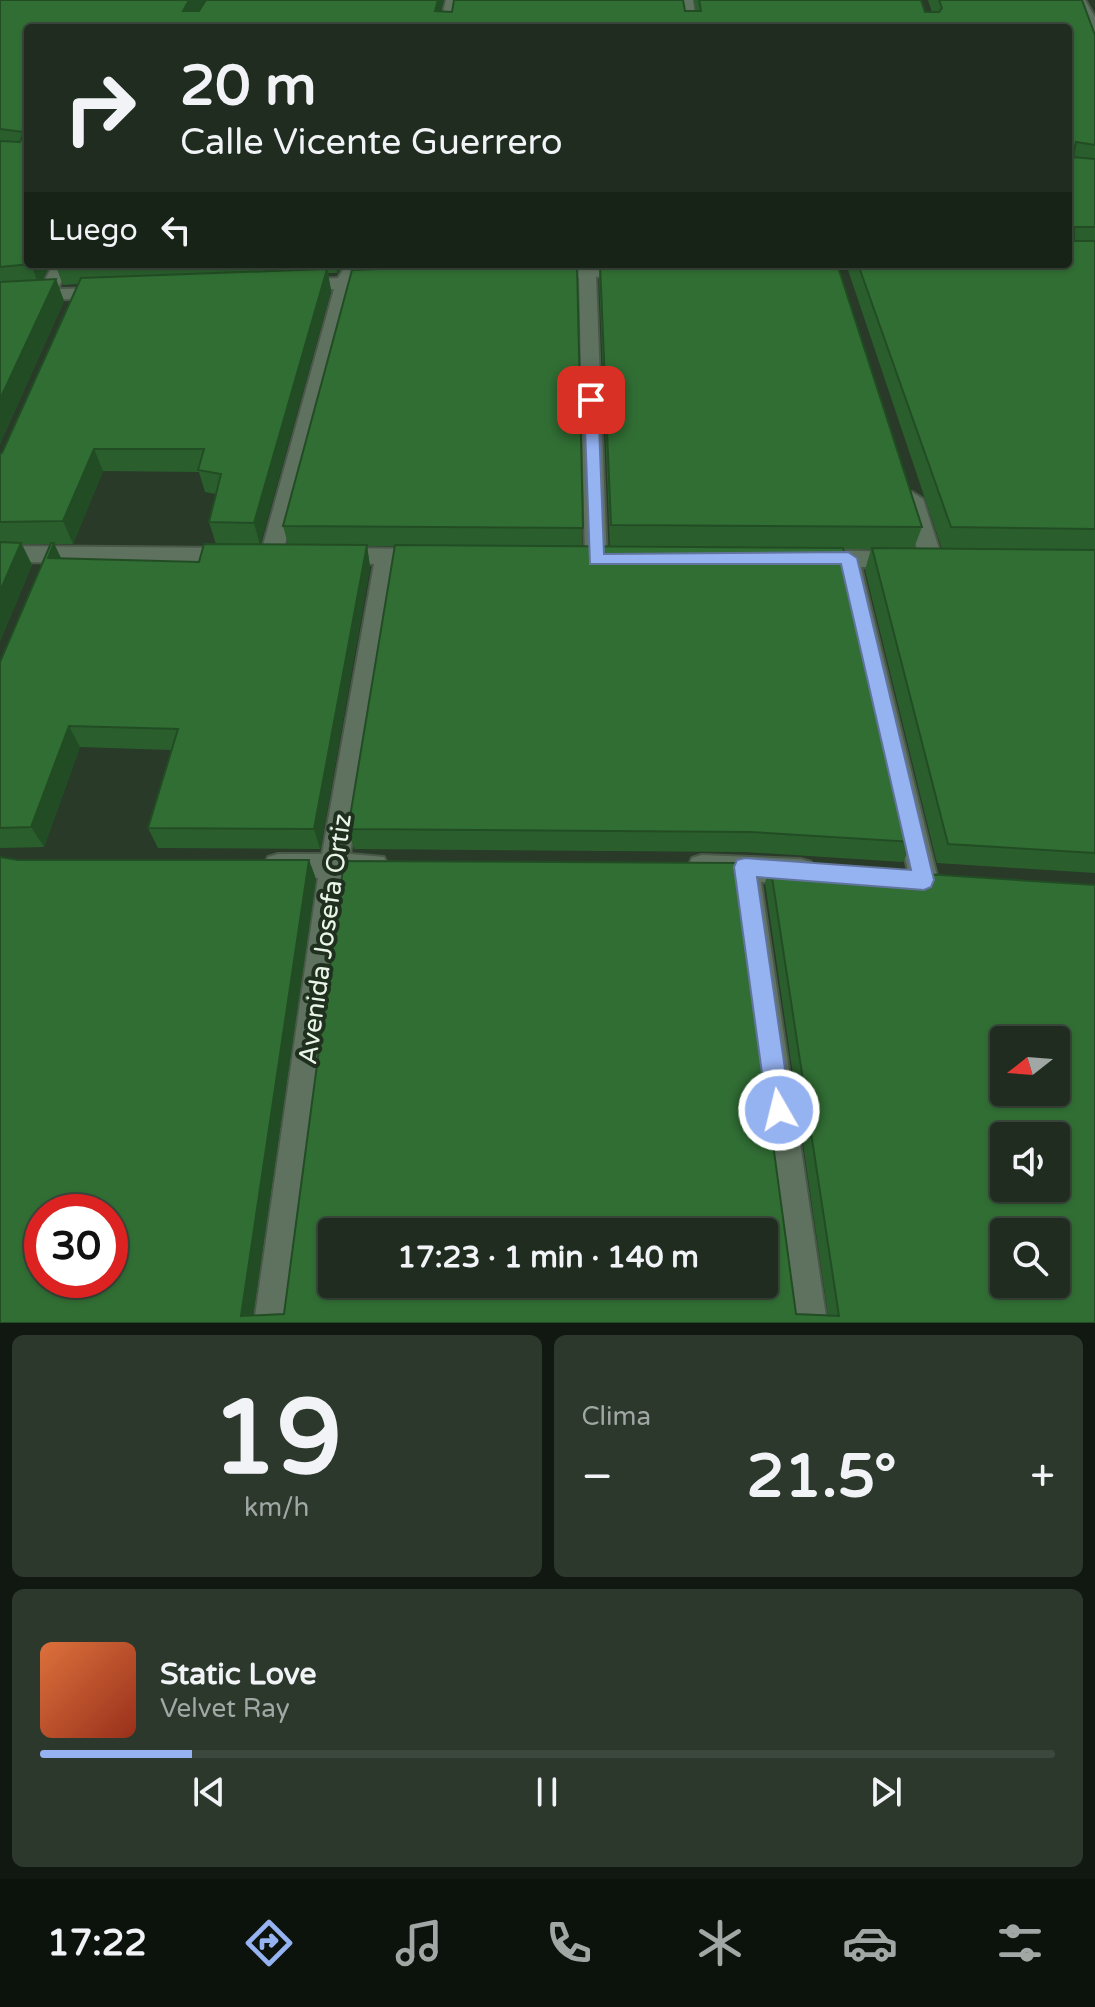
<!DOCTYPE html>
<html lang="es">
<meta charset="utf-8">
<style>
body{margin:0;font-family:"Varela Round",sans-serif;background:#2c382c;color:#f1f3f6;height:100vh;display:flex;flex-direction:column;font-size:30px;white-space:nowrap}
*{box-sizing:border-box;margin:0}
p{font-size:26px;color:#a1a7a4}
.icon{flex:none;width:44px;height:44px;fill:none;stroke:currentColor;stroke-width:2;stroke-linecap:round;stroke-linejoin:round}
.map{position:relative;height:1323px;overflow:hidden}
.drawer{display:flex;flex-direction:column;gap:12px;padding:12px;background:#111811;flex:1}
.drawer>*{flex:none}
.hud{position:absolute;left:24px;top:24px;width:1048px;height:244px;border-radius:8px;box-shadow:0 2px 6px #0004,0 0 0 2px #3c483d;background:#1f2c1f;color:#f1f3f6;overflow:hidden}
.needle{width:52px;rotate:253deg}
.tools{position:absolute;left:990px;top:1026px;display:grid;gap:16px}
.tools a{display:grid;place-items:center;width:80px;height:80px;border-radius:8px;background:#1f2c1f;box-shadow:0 2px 6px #0004,0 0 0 2px #3c483d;font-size:40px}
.speed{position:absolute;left:24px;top:1194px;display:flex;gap:16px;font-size:40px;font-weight:700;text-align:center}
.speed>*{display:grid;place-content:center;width:104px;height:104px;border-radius:50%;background:#1f2c1f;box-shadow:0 2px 6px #0004,0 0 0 2px #3c483d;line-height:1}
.speed .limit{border:12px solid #d22;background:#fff;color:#111}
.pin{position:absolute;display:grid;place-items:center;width:68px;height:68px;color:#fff;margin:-34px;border-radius:16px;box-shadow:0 4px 12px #0006}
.me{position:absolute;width:88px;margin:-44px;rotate:352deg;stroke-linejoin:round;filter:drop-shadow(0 0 6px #0008)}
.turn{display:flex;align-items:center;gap:28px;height:168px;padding:0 24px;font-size:36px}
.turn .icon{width:104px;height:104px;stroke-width:2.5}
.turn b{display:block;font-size:56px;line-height:68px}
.then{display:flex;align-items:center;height:76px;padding:0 24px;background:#0003;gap:16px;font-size:30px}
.big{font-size:60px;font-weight:800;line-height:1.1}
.drawer .widget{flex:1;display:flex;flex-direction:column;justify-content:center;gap:12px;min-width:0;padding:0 28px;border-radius:12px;background:#2c382c}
.drawer .dial{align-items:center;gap:0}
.dial b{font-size:104px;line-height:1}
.song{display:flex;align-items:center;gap:24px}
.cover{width:96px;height:96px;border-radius:12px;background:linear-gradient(135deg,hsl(20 70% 55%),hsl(10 70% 35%))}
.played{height:8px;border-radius:4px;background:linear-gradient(90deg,#95b2f1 15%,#3c483d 15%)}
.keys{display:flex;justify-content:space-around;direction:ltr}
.heat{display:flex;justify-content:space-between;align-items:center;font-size:44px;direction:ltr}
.drawer .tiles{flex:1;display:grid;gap:12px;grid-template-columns:1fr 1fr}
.widget:last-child{grid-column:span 2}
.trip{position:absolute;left:318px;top:1218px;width:460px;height:80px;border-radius:8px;background:#1f2c1f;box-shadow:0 2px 6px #0004,0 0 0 2px #3c483d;font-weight:800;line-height:80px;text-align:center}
.menu{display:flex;height:128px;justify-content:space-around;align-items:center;background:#0c120c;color:#a1a7a4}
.menu .icon{width:56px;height:56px}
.menu .selected{color:#95b2f1}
.menu b{font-size:36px;color:#f1f3f6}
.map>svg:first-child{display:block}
</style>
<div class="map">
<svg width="1095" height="1323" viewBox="0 0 1095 1323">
<rect width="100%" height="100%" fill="#293a29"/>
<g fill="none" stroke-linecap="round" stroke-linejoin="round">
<g stroke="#495849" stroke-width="4">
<path id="minor" d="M 446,0 L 458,0 L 451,28 L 439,28 Z
M 681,0 L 693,0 L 697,28 L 685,28 Z
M 53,264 L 69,264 L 58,289 L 106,288 L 115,293 L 106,298 L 0,301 L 0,291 L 40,290 Z
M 346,264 L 362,264 L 356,278 L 381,277 L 390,282 L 381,287 L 351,288 L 282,556 L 271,564 L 260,556 L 334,289 L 298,290 L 289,285 L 298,280 L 338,278 Z
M 629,265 L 635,266 L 635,274 L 596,277 L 607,560 L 596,568 L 585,560 L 579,278 L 546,279 L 538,274 L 546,269 Z
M 912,492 L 923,499 L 943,561 L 940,567 L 932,569 L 921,561 L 901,499 Z
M 0,546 L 234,548 L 245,556 L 234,564 L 0,562 Z
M 338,548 L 426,549 L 437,557 L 426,565 L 396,564 L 350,854 L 384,857 L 388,866 L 384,875 L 346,878 L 290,1323 L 254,1323 L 318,878 L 278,878 L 268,875 L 264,866 L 268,857 L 278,854 L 322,854 L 374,564 L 330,562 L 327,556 L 330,550 Z
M 814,550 L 902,552 L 913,560 L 902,568 L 861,567 L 938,880 L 934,889 L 924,892 L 914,889 L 910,880 L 839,566 L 806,564 L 803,558 L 806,552 Z
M 702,855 L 801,859 L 811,862 L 815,871 L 811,880 L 801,883 L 761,882 L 827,1323 L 791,1323 L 733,881 L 692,876 L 688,867 L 692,858 Z"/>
</g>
<g stroke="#495849" stroke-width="4">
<path id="secondary" d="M 1073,0 L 1085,0 L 1095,17 L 1095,32 L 1091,31 Z"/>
</g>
<use href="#minor" fill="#5f725f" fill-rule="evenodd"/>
<use href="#secondary" fill="#5f725f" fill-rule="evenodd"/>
</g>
<path fill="#2a5f2d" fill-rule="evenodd" d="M 0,0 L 204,0 L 198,11 L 696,11 L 694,0 L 921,0 L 925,12 L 932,12 L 928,0 L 1082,0 L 1095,35 L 1095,873 L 937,863 L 865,570 L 871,549 L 843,549 L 913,842 L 903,862 L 745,852 L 354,849 L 348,829 L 395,546 L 367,546 L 370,567 L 320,849 L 158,848 L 148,828 L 172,750 L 80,747 L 44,847 L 0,848 L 0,662 L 50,544 L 22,544 L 32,565 L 0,641 L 0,454 L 2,453 L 79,284 L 63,285 L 55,264 L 344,264 L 337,273 L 328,273 L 331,290 L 260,544 L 288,544 L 283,526 L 361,270 L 360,264 L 577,264 L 582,546 L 610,547 L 599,279 L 600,264 L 922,527 L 914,548 L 942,549 L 846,264 L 1068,264 L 28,28 L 28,264 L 51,264 L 42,280 L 56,279 L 64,301 L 0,444 ZM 103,471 L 199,472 L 205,492 L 216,494 L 209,522 L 216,544 L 199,562 L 61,558 L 54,544 L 73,544 Z
M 18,860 L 309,860 L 316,879 L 253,1315 L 796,1314 L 828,1315 L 765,883 L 770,864 L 1095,1323 L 0,1323 Z"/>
<path fill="#224d24" d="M 189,0 L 204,0 L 188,28 L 183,11 Z
M 438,0 L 444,0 L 437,28 L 435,11 Z
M 31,264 L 51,264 L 39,286 Z
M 336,264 L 344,264 L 337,273 Z
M 327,269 L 331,290 L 260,545 L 254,523 Z
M 56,279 L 64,301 L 0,444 L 0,399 Z
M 94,449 L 103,471 L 73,544 L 63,521 Z
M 21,543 L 32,565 L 0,641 L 0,591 Z
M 54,543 L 64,565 L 48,558 Z
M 367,545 L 370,567 L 320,849 L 314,829 Z
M 69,726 L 80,747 L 44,847 L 31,827 Z
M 309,860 L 316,879 L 252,1323 L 241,1316 Z"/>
<path fill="#316e34" stroke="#224d24" stroke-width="2" fill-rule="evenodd" d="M 0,0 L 189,0 L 183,11 L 199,11 L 206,0 L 438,0 L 435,11 L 452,12 L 454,0 L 683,0 L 685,11 L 701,11 L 699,0 L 921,0 L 925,12 L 939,12 L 942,8 L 939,0 L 1082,0 L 1095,35 L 1095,145 L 1076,142 L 1073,157 L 1095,159 L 1095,227 L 1074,227 L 1074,241 L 1095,241 L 1095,529 L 951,527 L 858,264 L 1068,264 L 1068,28 L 28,28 L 28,264 L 31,264 L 0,267 L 0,141 L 20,142 L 24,132 L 0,129 Z
M 507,264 L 577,264 L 583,528 L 283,526 L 352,270 Z
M 600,264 L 837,264 L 922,527 L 611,525 Z
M 327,269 L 254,523 L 209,522 L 221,474 L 198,470 L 204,449 L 94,449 L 63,521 L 0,522 L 0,454 L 2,453 L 81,278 Z
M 56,279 L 0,399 L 0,282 Z
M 0,542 L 21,543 L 0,591 Z
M 51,543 L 54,543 L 48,558 L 199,562 L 204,544 L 367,545 L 314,829 L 148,828 L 178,729 L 69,726 L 31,827 L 0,828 L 0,662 Z
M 395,545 L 843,548 L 913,842 L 750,832 L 348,829 Z
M 872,548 L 1095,550 L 1095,853 L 948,844 Z
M 0,857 L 18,860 L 309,860 L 241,1316 L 284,1314 L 344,861 L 735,863 L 796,1314 L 839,1316 L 770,864 L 1095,885 L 1095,1323 L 0,1323 ZM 1004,1040 L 1056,1040 L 1056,1092 L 1004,1092 ZM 1004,1136 L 1056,1136 L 1056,1188 L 1004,1188 ZM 42,1212 L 110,1212 L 110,1280 L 42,1280 ZM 332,1232 L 764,1232 L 764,1284 L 332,1284 ZM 1004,1232 L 1056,1232 L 1056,1284 L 1004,1284 Z"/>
<path fill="#95b2f1" stroke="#61749d" stroke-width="2" d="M 591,396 L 598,400 L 604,554 L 848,552 L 857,558 L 934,880 L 931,887 L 924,890 L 757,877 L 791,1110 L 788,1119 L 779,1122 L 771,1119 L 767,1110 L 734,867 L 737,860 L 745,858 L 911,870 L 841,564 L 590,564 L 584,400 Z"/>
<g text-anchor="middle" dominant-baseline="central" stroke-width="8" stroke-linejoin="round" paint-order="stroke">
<g font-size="26" fill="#eaf5ea" stroke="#1f301f">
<text transform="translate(325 939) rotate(-82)">Avenida Josefa Ortiz</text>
</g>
</g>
</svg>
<div class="tools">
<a><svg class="needle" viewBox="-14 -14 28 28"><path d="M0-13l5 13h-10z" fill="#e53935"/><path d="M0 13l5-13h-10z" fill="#a1a7a4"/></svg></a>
<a><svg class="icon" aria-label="sound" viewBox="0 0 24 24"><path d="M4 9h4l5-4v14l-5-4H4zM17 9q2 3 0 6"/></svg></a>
<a><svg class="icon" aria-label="search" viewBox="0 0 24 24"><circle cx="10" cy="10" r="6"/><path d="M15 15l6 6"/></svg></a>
</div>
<div class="speed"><div class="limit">30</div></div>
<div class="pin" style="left:591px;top:400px;background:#d93025"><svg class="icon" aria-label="arrive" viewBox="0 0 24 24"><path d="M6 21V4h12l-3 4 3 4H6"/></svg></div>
<svg class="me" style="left:779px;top:1110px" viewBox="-20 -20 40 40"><circle r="17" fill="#95b2f1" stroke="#fff" stroke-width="3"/><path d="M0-11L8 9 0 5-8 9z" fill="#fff"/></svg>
<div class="trip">17:23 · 1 min · 140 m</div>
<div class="hud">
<div class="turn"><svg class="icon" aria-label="right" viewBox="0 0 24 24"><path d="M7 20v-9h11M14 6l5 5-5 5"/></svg><div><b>20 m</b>Calle Vicente Guerrero</div></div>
<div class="then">Luego<svg class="icon" aria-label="left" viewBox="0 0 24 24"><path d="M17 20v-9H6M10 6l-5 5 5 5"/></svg></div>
</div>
</div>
<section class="drawer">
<div class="tiles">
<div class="widget dial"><b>19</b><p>km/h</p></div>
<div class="widget"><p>Clima</p>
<div class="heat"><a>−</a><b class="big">21.5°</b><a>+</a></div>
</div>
<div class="widget">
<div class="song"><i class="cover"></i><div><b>Static Love</b><p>Velvet Ray</p></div></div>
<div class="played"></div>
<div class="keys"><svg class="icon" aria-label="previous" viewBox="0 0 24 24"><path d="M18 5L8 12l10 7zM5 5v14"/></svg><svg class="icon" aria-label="pause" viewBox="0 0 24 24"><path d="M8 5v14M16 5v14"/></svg><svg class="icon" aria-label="next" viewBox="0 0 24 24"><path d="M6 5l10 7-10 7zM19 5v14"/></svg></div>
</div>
</div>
</section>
<nav class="menu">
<b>17:22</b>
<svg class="icon selected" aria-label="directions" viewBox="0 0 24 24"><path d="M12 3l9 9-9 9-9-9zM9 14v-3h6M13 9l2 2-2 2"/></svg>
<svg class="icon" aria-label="music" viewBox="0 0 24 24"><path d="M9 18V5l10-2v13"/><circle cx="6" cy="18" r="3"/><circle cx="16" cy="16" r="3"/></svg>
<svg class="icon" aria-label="phone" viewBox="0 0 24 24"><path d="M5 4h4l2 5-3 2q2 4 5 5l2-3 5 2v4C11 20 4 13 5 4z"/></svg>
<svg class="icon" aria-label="climate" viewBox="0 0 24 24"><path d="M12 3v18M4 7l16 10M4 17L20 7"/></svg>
<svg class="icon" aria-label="car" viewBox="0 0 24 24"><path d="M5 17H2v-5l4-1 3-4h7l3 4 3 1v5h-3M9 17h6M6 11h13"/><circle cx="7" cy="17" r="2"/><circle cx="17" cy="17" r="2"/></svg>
<svg class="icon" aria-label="filters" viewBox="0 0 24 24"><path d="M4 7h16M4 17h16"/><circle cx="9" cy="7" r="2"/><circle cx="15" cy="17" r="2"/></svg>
</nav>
